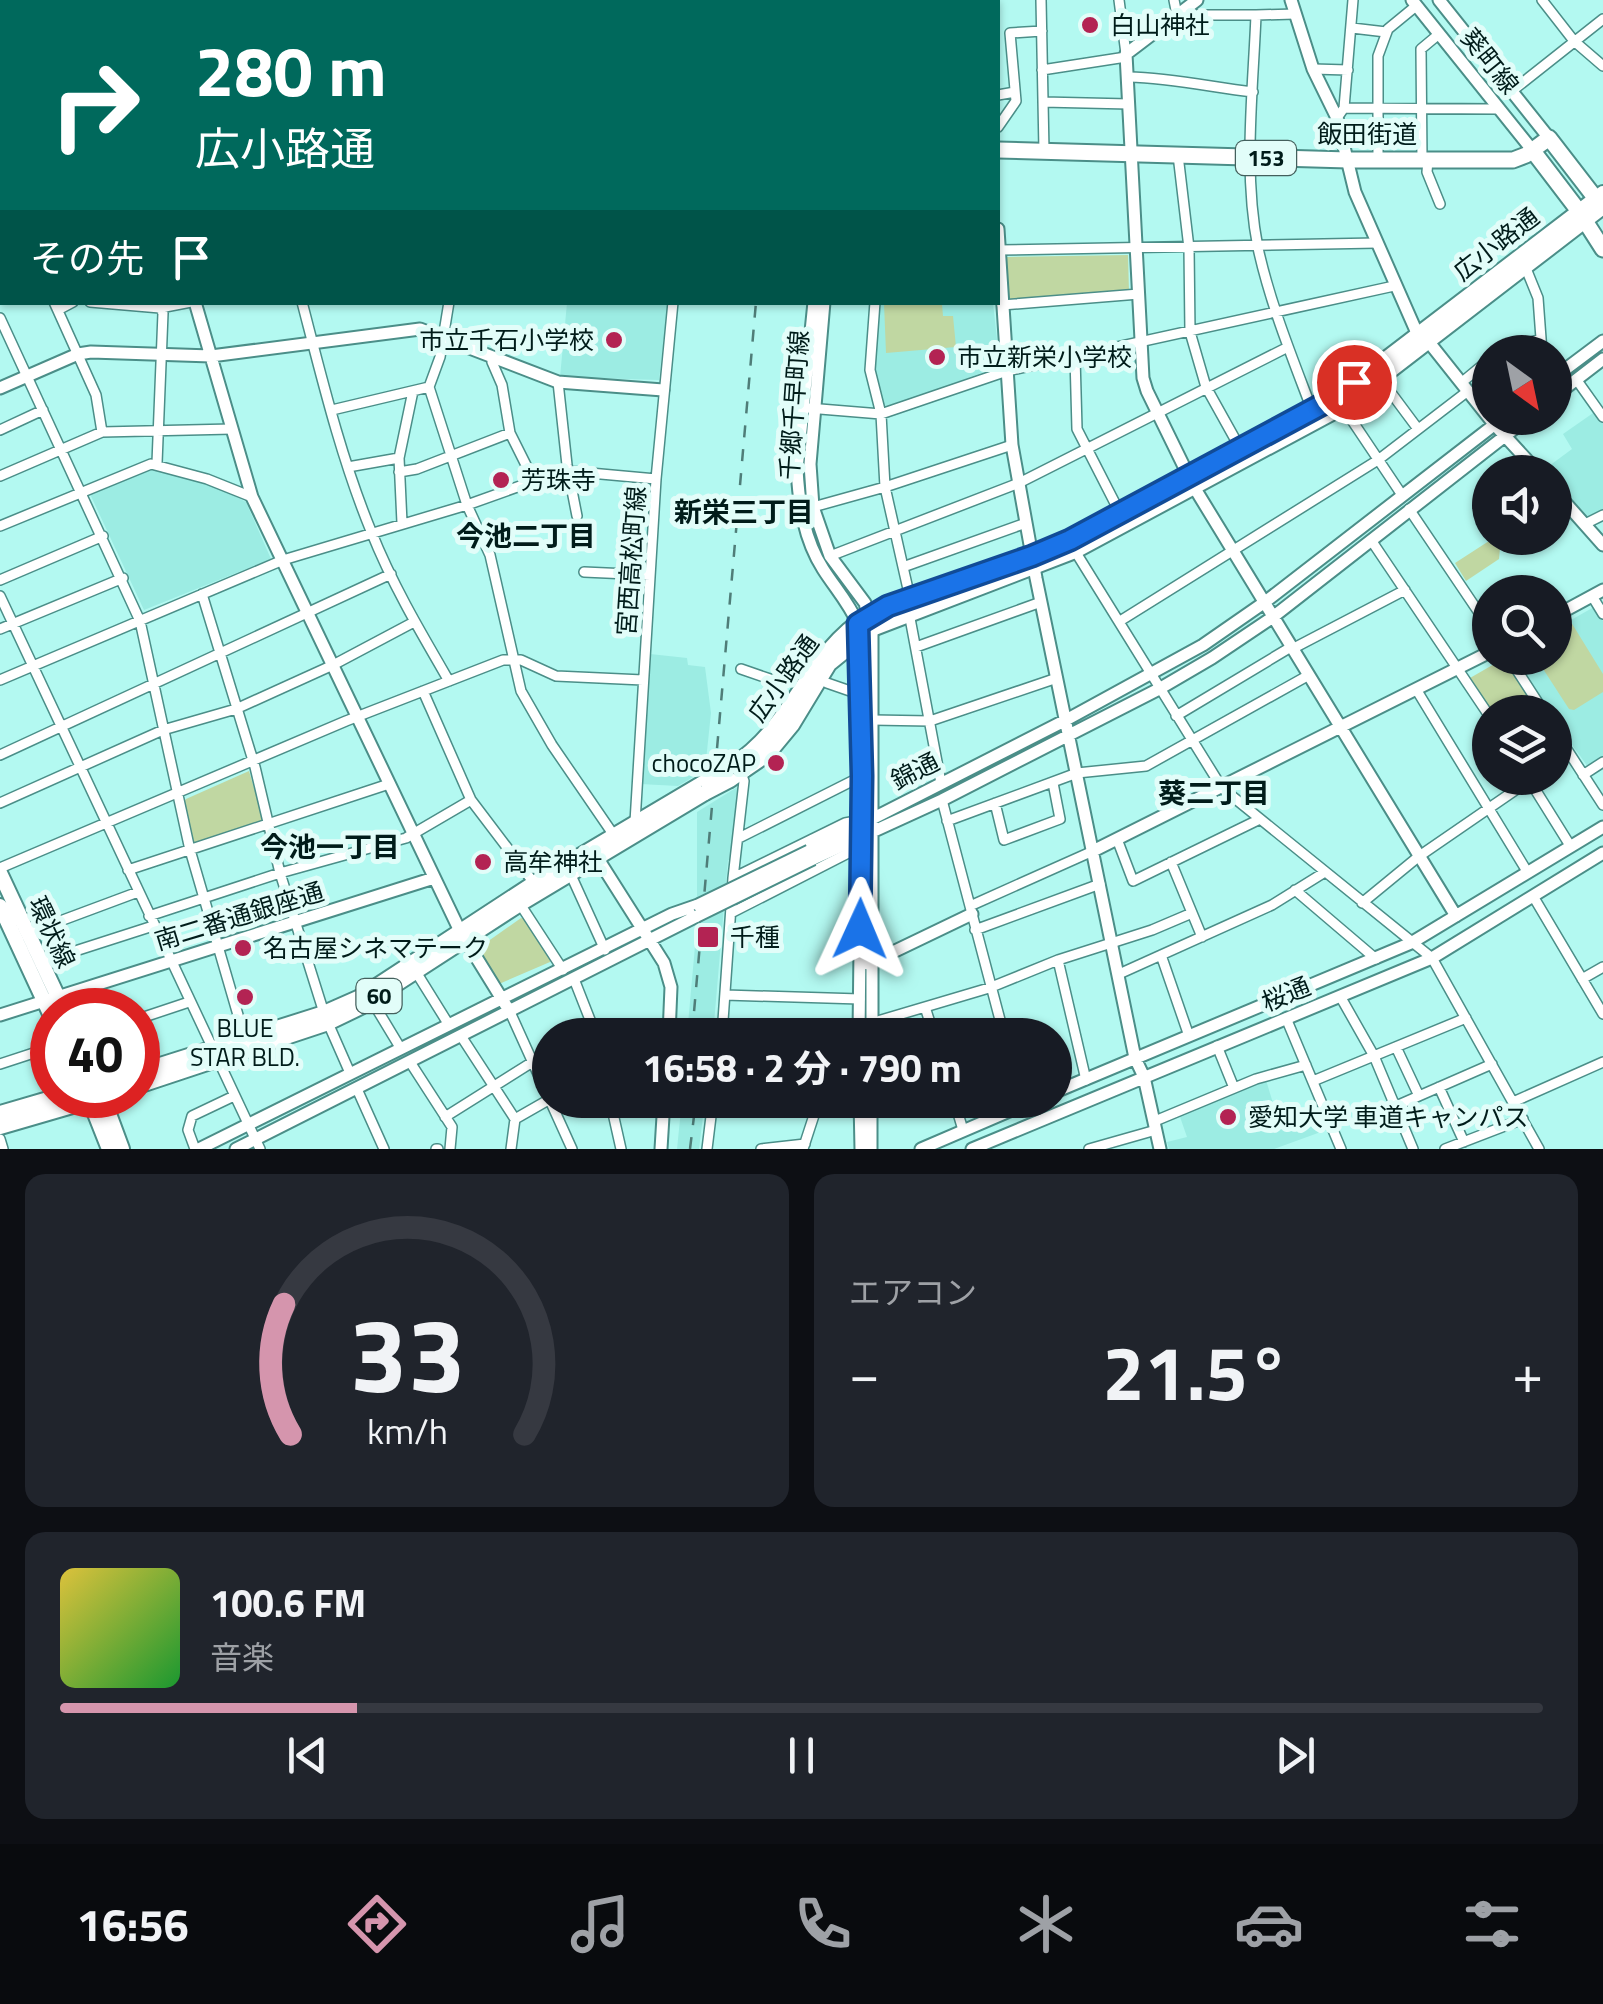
<!DOCTYPE html>
<html lang="ja">
<meta charset="utf-8">
<style>
body{margin:0;font-family:"Titillium Web","Noto Sans JP",sans-serif;background:#20242c;color:#f1f3f6;height:100vh;display:flex;flex-direction:column;font-size:38px;white-space:nowrap}
*{box-sizing:border-box;margin:0}
p{font-size:32px;color:#9ea1a6}
.icon{flex:none;width:55px;height:55px;fill:none;stroke:currentColor;stroke-width:2;stroke-linecap:round;stroke-linejoin:round}
.map{position:relative;height:1149px;overflow:hidden}
.panel{display:flex;flex-direction:column;gap:25px;padding:25px;background:#0d0f14;flex:1}
.panel>*{flex:none}
.top-card{position:absolute;left:0px;top:0px;width:1000px;height:305px;box-shadow:0 2px 8px #0004;background:#00695c;color:#fff;overflow:hidden}
.needle{width:65px;rotate:147deg}
.tools{position:absolute;left:1472px;top:335px;display:grid;gap:20px}
.tools a{display:grid;place-items:center;width:100px;height:100px;border-radius:50%;background:#171b24;box-shadow:0 2px 8px #0004;font-size:50px}
.speed{position:absolute;left:30px;top:988px;display:flex;gap:20px;font-size:50px;font-weight:700;text-align:center}
.speed>*{display:grid;place-content:center;width:130px;height:130px;border-radius:50%;background:#171b24;box-shadow:0 2px 8px #0004;line-height:1}
.speed .limit{border:15px solid #d22;background:#fff;color:#111}
.pin{position:absolute;display:grid;place-items:center;width:85px;height:85px;color:#fff;margin:-42px;border:5px solid #fff;border-radius:50%;box-shadow:0 2px 10px #0007}
.me{position:absolute;width:110px;margin:-55px;rotate:1deg;stroke-linejoin:round;filter:drop-shadow(0 0 8px #0008)}
.turn{display:flex;align-items:center;gap:35px;height:210px;padding:0 30px;font-size:45px}
.turn .icon{width:130px;height:130px;stroke-width:2.5}
.turn b{display:block;font-size:70px;line-height:85px}
.then{display:flex;align-items:center;height:95px;padding:0 30px;background:#0003;gap:20px;font-size:38px}
.big{font-size:75px;font-weight:700;line-height:1.1}
.panel .card{flex:1;display:flex;flex-direction:column;justify-content:center;gap:15px;min-width:0;padding:0 35px;border-radius:20px;background:#20242c}
.panel .dial{align-items:center;gap:0}
.dial svg{height:260px;overflow:visible;fill:none;stroke:#363941;stroke-width:7;stroke-linecap:round;text-anchor:middle}
.dial text{fill:#f1f3f6;stroke:none}
.song{display:flex;align-items:center;gap:30px}
.cover{width:120px;height:120px;border-radius:15px;background:linear-gradient(135deg,hsl(50 70% 55%),hsl(130 70% 35%))}
.played{height:10px;border-radius:5px;background:linear-gradient(90deg,#d595ad 20%,#363941 20%)}
.keys{display:flex;justify-content:space-around;direction:ltr}
.heat{display:flex;justify-content:space-between;align-items:center;font-size:55px;direction:ltr}
.panel .tiles{flex:1;display:grid;gap:25px;grid-template-columns:1fr 1fr}
.card:last-child{grid-column:span 2}
.trip{position:absolute;left:532px;top:1018px;width:540px;height:100px;border-radius:50px;background:#171b24;box-shadow:0 2px 8px #0004;font-weight:700;line-height:100px;text-align:center}
.tabs{display:flex;height:160px;justify-content:space-around;align-items:center;background:#090b0e;color:#9ea1a6}
.tabs .icon{width:70px;height:70px}
.tabs .current{color:#d595ad}
.tabs b{font-size:45px;color:#f1f3f6}
.map>svg:first-child{display:block}
</style>
<div class="map">
<svg width="1603" height="1149" viewBox="0 0 1603 1149">
<rect width="100%" height="100%" fill="#b3f9f1"/>
<path fill="#9cece3" d="M 567,303 L 668,303 L 659,380 L 560,377 Z
M 878,303 L 993,303 L 1000,366 L 887,408 L 883,405 L 874,369 Z
M 1596,411 L 1603,421 L 1603,511 L 1589,518 L 1555,480 L 1555,472 L 1545,469 L 1572,449 L 1563,434 Z
M 153,466 L 207,482 L 246,502 L 271,559 L 144,610 L 90,494 Z
M 1594,607 L 1603,621 L 1603,758 L 1588,767 L 1555,721 L 1555,712 L 1550,712 L 1514,658 L 1555,658 L 1555,629 Z
M 650,654 L 687,658 L 688,665 L 705,667 L 711,713 L 705,770 L 678,786 L 640,784 Z
M 739,786 L 732,860 L 728,860 L 713,1035 L 687,1035 L 697,924 L 697,812 Z
M 1266,1080 L 1278,1120 L 1318,1107 L 1329,1129 L 1274,1149 L 1169,1149 L 1167,1142 L 1187,1137 L 1179,1114 Z
M 682,1100 L 705,1100 L 699,1149 L 677,1149 Z"/>
<path fill="#c0d7a2" d="M 1128,255 L 1129,292 L 1007,300 L 1007,257 Z
M 937,303 L 942,304 L 943,316 L 953,316 L 956,347 L 886,353 L 884,303 Z
M 1489,541 L 1500,548 L 1499,559 L 1466,581 L 1455,563 Z
M 1571,622 L 1603,674 L 1603,692 L 1574,710 L 1569,709 L 1536,658 L 1555,658 L 1555,632 Z
M 1503,659 L 1506,660 L 1537,712 L 1491,712 L 1470,678 Z
M 249,771 L 263,819 L 262,822 L 197,843 L 193,842 L 183,802 L 186,799 Z
M 521,918 L 526,919 L 551,958 L 550,962 L 499,984 L 477,949 Z"/>
<g fill="none" stroke-linecap="round" stroke-linejoin="round">
<g stroke="#4b8e88" stroke-width="12">
<path id="minor" d="M 243,0 L 261,2
M 355,0 L 356,2
M 521,0 L 539,2
M 966,0 L 966,2
M 1041,0 L 1044,151
M 1119,0 L 1126,54
M 1174,0 L 1177,15 L 1256,15
M 1542,0 L 1574,41 L 1603,66
M 73,2 L 73,0
M 213,2 L 213,0
M 279,2 L 280,0
M 486,2 L 487,0
M 577,2 L 578,0
M 648,2 L 650,0
M 700,2 L 701,0
M 772,2 L 772,0
M 795,2 L 795,0
M 1295,14 L 1256,15 C 1253,91 1243,172 1258,248 C 1270,303 1292,357 1312,410
M 1352,28 L 1386,32
M 1313,69 L 1348,70
M 1042,70 L 1126,57
M 1129,77 C 1171,78 1211,87 1253,92
M 0,87 L 2,87
M 1512,91 L 1603,19
M 998,95 L 1015,92
M 1043,102 L 1129,104
M 1344,108 L 1353,0
M 1337,118 L 1344,108 L 1500,109
M 998,127 L 1016,101 L 1010,33 L 1042,31
M 0,134 L 2,134
M 1178,155 L 1189,248 L 1190,332 L 1206,387 L 1240,448
M 1378,160 L 1378,56 L 1388,29 L 1416,6
M 1422,160 L 1421,49 L 1439,34
M 1428,160 L 1427,172 L 1440,204
M 0,188 L 2,190
M 0,222 L 2,219
M 0,238 L 2,239
M 999,250 L 1377,243
M 1525,266 L 1538,298 L 1542,352
M 54,302 L 96,395 L 102,432
M 90,302 L 160,308 L 191,302
M 302,302 C 322,379 341,458 371,531 C 392,584 421,633 449,681
M 449,302 L 440,357 L 429,387 L 467,505 L 490,555 L 521,691 L 552,745 L 613,834
M 875,302 L 870,370 L 881,414 L 885,487 L 910,598
M 1002,305 L 1139,294
M 58,310 L 73,302
M 0,318 L 140,621 L 190,850 L 245,1039
M 1499,352 L 1541,339
M 494,357 L 492,362 L 502,385 L 510,433 L 534,481
M 1075,357 L 1077,429 L 1120,513
M 1380,378 L 1418,429
M 1576,379 L 1603,417
M 558,382 L 567,465 L 577,516
M 1461,383 L 1490,359
M 1343,407 L 1402,495
M 808,408 L 881,414 L 1007,371 L 1394,286
M 332,410 L 429,387
M 0,430 L 43,410
M 157,463 L 163,313 L 157,302
M 348,467 L 399,458
M 399,472 L 417,469 L 510,433
M 0,476 L 102,432 L 232,429
M 813,507 L 885,487 L 1012,445
M 1409,509 L 1490,629
M 402,523 L 399,458 L 413,391
M 1585,524 L 1603,515
M 0,526 L 151,464 L 207,479 L 252,497
M 1371,540 L 1490,717
M 1075,551 L 1222,788 L 1432,958 L 1539,1149
M 830,556 L 1019,483 L 1288,347
M 903,567 L 1026,523
M 584,572 L 650,575
M 0,580 L 103,536
M 202,594 L 255,767 L 280,873 L 324,1013
M 0,596 L 260,1149
M 1592,596 L 1603,614
M 909,613 L 941,783
M 1120,621 L 1378,460 L 1468,391
M 0,629 L 123,578
M 916,647 L 1041,602
M 1292,649 L 1405,590
M 1509,658 L 1544,712
M 741,669 L 770,679
M 0,680 L 283,560 L 467,505 L 534,481 L 568,471 L 656,479
M 827,683 L 853,692 L 861,691
M 1416,689 L 1528,873
M 423,691 L 471,800 L 534,883
M 1176,716 L 1291,647
M 872,720 L 930,721 L 1057,678
M 1555,731 L 1603,805
M 0,755 L 391,574
M 1555,763 L 1570,754
M 1583,775 L 1603,762
M 1528,778 L 1571,847
M 942,800 L 1004,1035
M 0,803 L 163,730 L 236,709 L 333,665 L 414,622
M 995,803 L 1004,840 L 1060,819 L 1053,783
M 947,821 L 1077,773 L 1146,766 L 1309,675
M 635,822 L 656,479 L 673,302
M 739,838 L 862,776
M 1117,839 L 1133,881 L 1258,820
M 1171,862 L 1202,937
M 0,868 L 346,721 L 503,660 L 521,660 L 556,676 L 643,680
M 128,870 L 389,784
M 570,873 L 605,950
M 733,878 L 845,823 L 867,819
M 1295,890 L 1376,959
M 1533,896 L 1603,1014
M 1362,903 L 1418,857 L 1533,778
M 520,904 L 563,970
M 970,906 L 1093,851
M 731,913 L 862,846
M 149,916 L 280,873 L 406,838 L 471,800
M 975,930 L 1100,884
M 28,933 L 138,892
M 1161,955 L 1189,1036
M 1058,960 L 1086,1080
M 41,962 L 153,926
M 416,972 L 449,1025
M 1119,974 L 1272,905 L 1325,872
M 574,979 L 596,1035
M 1582,979 L 1603,967
M 725,995 L 860,999
M 1340,996 L 1374,1056 L 1413,1149
M 372,1001 L 401,1049
M 925,1007 L 934,1035
M 510,1012 L 572,1149
M 1286,1018 L 1341,1149
M 138,1019 L 189,1002
M 328,1023 L 350,1073
M 871,1023 L 989,988 L 1058,960 L 1152,930 L 1192,913
M 577,1035 L 594,1025 L 668,1035
M 722,1035 L 733,878 L 744,781 L 741,773
M 841,1035 L 859,1021
M 964,1035 L 1000,1023
M 461,1036 L 515,1119 L 511,1149
M 1217,1046 L 1234,1088
M 1396,1047 L 1419,1096
M 410,1062 L 452,1127 L 450,1149
M 0,1064 L 52,1047
M 1313,1081 L 1466,1018
M 1439,1087 L 1464,1142
M 357,1089 L 384,1149
M 610,1100 L 621,1149
M 954,1100 L 963,1130
M 1513,1102 L 1603,1062
M 1396,1106 L 1492,1064
M 871,1108 L 899,1100
M 445,1117 L 550,1051
M 515,1119 L 550,1099
M 1155,1121 L 1256,1079 L 1306,1065
M 0,1139 L 3,1149
M 195,1149 L 188,1130 L 192,1116 L 234,1096
M 436,1149 L 438,1149
M 707,1149 L 713,1100
M 761,1149 L 805,1144
M 803,1149 L 819,1100
M 1089,1149 L 1156,1130
M 1445,1149 L 1523,1119"/>
</g>
<g stroke="#4b8e88" stroke-width="15">
<path id="tertiary" d="M 1197,0 L 1126,54 L 1143,378 L 1147,391 L 1194,487 L 1456,916
M 1291,0 L 1313,69 L 1337,118 L 1355,192 L 1417,333 L 1428,341 L 1494,424 L 1538,472
M 1412,0 L 1533,151
M 1439,0 L 1549,138
M 172,2 L 173,0
M 853,2 L 854,0
M 867,2 L 868,0
M 998,229 L 1012,445 L 1036,578 L 1135,1058 L 1144,1077 L 1160,1149
M 0,293 L 2,292
M 195,302 L 252,497 L 460,931 L 510,1012
M 814,302 L 797,469 C 799,505 804,539 823,569 C 835,588 849,603 858,624 L 862,776 L 859,1035
M 824,302 L 810,464 L 813,507 L 830,556 L 865,603 L 872,629 L 872,1035
M 1555,377 L 1603,341
M 0,388 L 78,354 L 91,352 L 211,356 L 420,329 L 558,382 L 663,390
M 1555,396 L 1603,359
M 1555,491 L 1603,545
M 1555,616 L 1603,590
M 593,851 L 664,963 L 671,987 L 669,1035
M 809,851 L 1066,720 L 1203,645 L 1265,602 L 1503,418
M 1093,851 L 1490,652
M 813,859 L 942,800 L 1159,689 L 1212,658 L 1273,617 L 1528,418
M 868,964 L 972,914
M 0,1015 L 434,878
M 1055,1092 L 1411,943 L 1603,827
M 860,1100 L 861,1149
M 199,1149 L 672,914 L 698,905
M 236,1149 L 697,916
M 661,1149 L 664,1100
M 871,1149 L 871,1100
M 921,1149 L 1035,1100
M 972,1149 L 1432,958 L 1603,853"/>
</g>
<g stroke="#4b8e88" stroke-width="18">
<path id="primary" d="M 731,766 C 796,725 805,654 869,615 C 890,601 917,595 941,587 C 984,573 1028,558 1070,540 L 1336,397 L 1603,193
M 730,780 L 768,754 L 792,725 L 829,664 L 872,629 L 1075,551 L 1343,407 L 1603,207
M 0,873 L 64,1010
M 0,906 L 52,1018
M 138,1072 L 324,1013 L 358,998 L 534,883 L 706,781
M 138,1086 L 328,1023 L 361,1007 L 520,904 L 705,793
M 102,1095 L 122,1149
M 88,1096 L 109,1149
M 0,1113 L 62,1095
M 0,1127 L 110,1095"/>
</g>
<g stroke="#4b8e88" stroke-width="19">
<path id="trunk" d="M 0,12 L 2,13
M 998,150 L 1348,160 L 1513,160 L 1526,155 L 1549,138 L 1603,208
M 1533,151 L 1578,210 L 1603,249"/>
</g>
<use href="#minor" stroke="#fff" stroke-width="9"/>
<use href="#tertiary" stroke="#fff" stroke-width="11"/>
<use href="#primary" stroke="#fff" stroke-width="14"/>
<use href="#trunk" stroke="#fff" stroke-width="15"/>
<path stroke="#4f7d78" stroke-width="2.5" stroke-dasharray="12 12" stroke-linecap="butt" d="M 783,2 L 783,0
M 692,1035 L 756,302
M 690,1149 L 696,1100"/>
<g stroke="#4b8e88" stroke-width="15" stroke-linecap="butt">
<path id="tertiary-bridge" d="M 698,905 L 809,851
M 697,916 L 813,859"/>
</g>
<g stroke="#4b8e88" stroke-width="18" stroke-linecap="butt">
<path id="primary-bridge" d="M 706,781 L 731,766
M 705,793 L 730,780"/>
</g>
<use href="#tertiary-bridge" stroke="#fff" stroke-width="11"/>
<use href="#primary-bridge" stroke="#fff" stroke-width="14"/>
</g>
<g fill="none" stroke-linecap="round" stroke-linejoin="round">
<g stroke="#114b97" stroke-width="25">
<path id="route" d="M 860,929 L 862,776 L 858,624 L 888,606 L 1032,556 L 1070,540 L 1336,397 L 1354,382"/>
</g>
<use href="#route" stroke="#1a73e8" stroke-width="18"/>
</g>
<g fill="#b32353" stroke="#e2fdf9" stroke-width="4">
<circle cx="1090" cy="25" r="10"/>
<circle cx="614" cy="340" r="10"/>
<circle cx="937" cy="357" r="10"/>
<circle cx="501" cy="480" r="10"/>
<circle cx="776" cy="763" r="10"/>
<circle cx="483" cy="862" r="10"/>
<rect x="696" y="925" width="24" height="24" rx="5"/>
<circle cx="243" cy="948" r="10"/>
<circle cx="245" cy="997" r="10"/>
<circle cx="1228" cy="1117" r="10"/>
</g>
<g text-anchor="middle" dominant-baseline="central" stroke-width="10" stroke-linejoin="round" paint-order="stroke">
<g fill="#e2fdf9" stroke="#44605d" stroke-width="2.5">
<rect x="1236" y="141" width="60" height="34" rx="8"/>
<rect x="356.5" y="979" width="45" height="34" rx="8"/>
</g>
<g font-size="22" font-weight="bold" fill="#011c1a">
<text x="1266" y="158">153</text>
<text x="379" y="996">60</text>
</g>
<g font-size="25" fill="#011c1a" stroke="#e2fdf9" text-anchor="start">
<text x="1110" y="25">白山神社</text>
<text x="594" y="340" text-anchor="end">市立千石小学校</text>
<text x="957" y="357">市立新栄小学校</text>
<text x="521" y="480">芳珠寺</text>
<text x="756" y="763" text-anchor="end">chocoZAP</text>
<text x="503" y="862">高牟神社</text>
<text x="730" y="937">千種</text>
<text x="263" y="948">名古屋シネマテーク</text>
<text x="245" y="1028" text-anchor="middle">BLUE<tspan x="245" dy="29">STAR BLD.</tspan></text>
<text x="1248" y="1117">愛知大学 車道キャンパス</text>
</g>
<g font-size="25" fill="#011c1a" stroke="#e2fdf9">
<text transform="translate(1490 61) rotate(51)">葵町線</text>
<text x="1367" y="134">飯田街道</text>
<text transform="translate(1496 244) rotate(-38)">広小路通</text>
<text transform="translate(794 405) rotate(-86)">千郷千早町線</text>
<text transform="translate(631 561) rotate(-86)">宮西高松町線</text>
<text transform="translate(783 678) rotate(-54)">広小路通</text>
<text transform="translate(915 771) rotate(-27)">錦通</text>
<text transform="translate(239 916) rotate(-17)">南二番通銀座通</text>
<text transform="translate(52 932) rotate(65)">環状線</text>
<text transform="translate(1286 994) rotate(-22)">桜通</text>
</g>
<g font-size="28" font-weight="bold" fill="#011c1a" stroke="#e2fdf9">
<text x="744" y="511">新栄三丁目</text>
<text x="526" y="535">今池二丁目</text>
<text x="1214" y="792">葵二丁目</text>
<text x="330" y="846">今池一丁目</text>
</g>
</g>
</svg>
<div class="tools">
<a><svg class="needle" viewBox="-14 -14 28 28"><path d="M0-13l5 13h-10z" fill="#e53935"/><path d="M0 13l5-13h-10z" fill="#9ea1a6"/></svg></a>
<a><svg class="icon" aria-label="sound" viewBox="0 0 24 24"><path d="M4 9h4l5-4v14l-5-4H4zM17 9q2 3 0 6"/></svg></a>
<a><svg class="icon" aria-label="search" viewBox="0 0 24 24"><circle cx="10" cy="10" r="6"/><path d="M15 15l6 6"/></svg></a>
<a><svg class="icon" aria-label="layers" viewBox="0 0 24 24"><path d="M12 4l9 5-9 5-9-5zM3 14l9 5 9-5"/></svg></a>
</div>
<div class="speed"><div class="limit">40</div></div>
<div class="pin" style="left:1354px;top:382px;background:#d93025"><svg class="icon" aria-label="arrive" viewBox="0 0 24 24"><path d="M6 21V4h12l-3 4 3 4H6"/></svg></div>
<svg class="me" style="left:860px;top:929px" viewBox="-20 -20 40 40"><path d="M0-17L14 15 0 8-14 15z" fill="#1a73e8" stroke="#fff" stroke-width="4"/></svg>
<div class="trip">16:58 · 2 分 · 790 m</div>
<div class="top-card">
<div class="turn"><svg class="icon" aria-label="right" viewBox="0 0 24 24"><path d="M7 20v-9h11M14 6l5 5-5 5"/></svg><div><b>280 m</b>広小路通</div></div>
<div class="then">その先<svg class="icon" aria-label="arrive" viewBox="0 0 24 24"><path d="M6 21V4h12l-3 4 3 4H6"/></svg></div>
</div>
</div>
<section class="panel">
<div class="tiles">
<div class="card dial"><svg viewBox="0 0 100 80">
<path d="M14 69A42 42 0 1 1 86 69"/>
<path d="M14 69A42 42 0 0 1 12 29" stroke="#d595ad"/>
<text x="50" y="56" font-size="32" font-weight="700">33</text>
<text x="50" y="72" font-size="11">km/h</text>
</svg></div>
<div class="card"><p>エアコン</p>
<div class="heat"><a>−</a><b class="big">21.5°</b><a>+</a></div>
</div>
<div class="card">
<div class="song"><i class="cover"></i><div><b>100.6 FM</b><p>音楽</p></div></div>
<div class="played"></div>
<div class="keys"><svg class="icon" aria-label="previous" viewBox="0 0 24 24"><path d="M18 5L8 12l10 7zM5 5v14"/></svg><svg class="icon" aria-label="pause" viewBox="0 0 24 24"><path d="M8 5v14M16 5v14"/></svg><svg class="icon" aria-label="next" viewBox="0 0 24 24"><path d="M6 5l10 7-10 7zM19 5v14"/></svg></div>
</div>
</div>
</section>
<nav class="tabs">
<b>16:56</b>
<svg class="icon current" aria-label="directions" viewBox="0 0 24 24"><path d="M12 3l9 9-9 9-9-9zM9 14v-3h6M13 9l2 2-2 2"/></svg>
<svg class="icon" aria-label="music" viewBox="0 0 24 24"><path d="M9 18V5l10-2v13"/><circle cx="6" cy="18" r="3"/><circle cx="16" cy="16" r="3"/></svg>
<svg class="icon" aria-label="phone" viewBox="0 0 24 24"><path d="M5 4h4l2 5-3 2q2 4 5 5l2-3 5 2v4C11 20 4 13 5 4z"/></svg>
<svg class="icon" aria-label="climate" viewBox="0 0 24 24"><path d="M12 3v18M4 7l16 10M4 17L20 7"/></svg>
<svg class="icon" aria-label="car" viewBox="0 0 24 24"><path d="M5 17H2v-5l4-1 3-4h7l3 4 3 1v5h-3M9 17h6M6 11h13"/><circle cx="7" cy="17" r="2"/><circle cx="17" cy="17" r="2"/></svg>
<svg class="icon" aria-label="filters" viewBox="0 0 24 24"><path d="M4 7h16M4 17h16"/><circle cx="9" cy="7" r="2"/><circle cx="15" cy="17" r="2"/></svg>
</nav>
